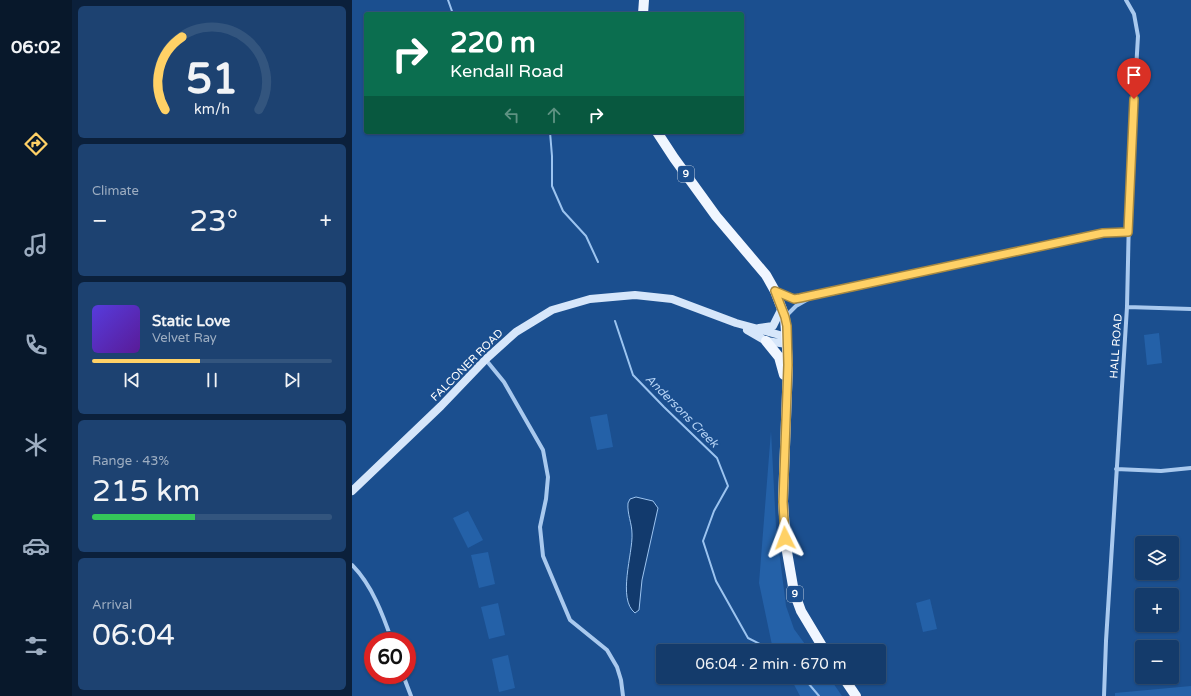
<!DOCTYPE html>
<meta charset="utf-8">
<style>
body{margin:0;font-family:"Varela Round",sans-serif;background:#1d4271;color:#f1f3f6;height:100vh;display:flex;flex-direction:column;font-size:15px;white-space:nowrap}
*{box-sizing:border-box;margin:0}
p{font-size:13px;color:#9dadc1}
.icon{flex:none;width:22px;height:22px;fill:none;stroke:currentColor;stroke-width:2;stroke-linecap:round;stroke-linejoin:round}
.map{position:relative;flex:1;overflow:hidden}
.details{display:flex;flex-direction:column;gap:6px;padding:6px;background:#0b203b;width:280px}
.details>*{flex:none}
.top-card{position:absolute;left:12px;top:12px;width:380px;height:122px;border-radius:4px;box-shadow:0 1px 3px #0004,0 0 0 1px #33557e;background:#0b6e4f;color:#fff;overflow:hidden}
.buttons{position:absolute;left:783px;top:536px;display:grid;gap:8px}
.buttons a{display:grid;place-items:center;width:44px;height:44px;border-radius:4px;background:#143b6b;box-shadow:0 1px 3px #0004,0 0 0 1px #33557e;font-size:20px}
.speed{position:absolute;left:12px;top:632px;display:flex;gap:8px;font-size:20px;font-weight:700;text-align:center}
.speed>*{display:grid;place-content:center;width:52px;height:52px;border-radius:50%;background:#143b6b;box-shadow:0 1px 3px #0004,0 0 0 1px #33557e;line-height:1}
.speed .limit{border:6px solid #d22;background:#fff;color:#111}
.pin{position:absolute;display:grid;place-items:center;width:34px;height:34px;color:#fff;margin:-41px -17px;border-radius:50% 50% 50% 0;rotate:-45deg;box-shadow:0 0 4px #0007}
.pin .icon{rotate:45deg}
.me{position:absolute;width:44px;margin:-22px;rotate:357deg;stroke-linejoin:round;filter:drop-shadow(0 0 3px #0008)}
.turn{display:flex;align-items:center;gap:14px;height:84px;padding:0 20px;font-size:18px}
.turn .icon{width:52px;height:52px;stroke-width:2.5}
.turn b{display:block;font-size:28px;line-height:34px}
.lanes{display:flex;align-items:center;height:38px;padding:0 20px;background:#0003;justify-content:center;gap:20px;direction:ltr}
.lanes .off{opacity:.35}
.big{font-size:30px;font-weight:600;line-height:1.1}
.details .card{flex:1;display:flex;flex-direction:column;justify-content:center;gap:6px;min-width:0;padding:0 14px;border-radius:6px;background:#1d4271}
.details .dial{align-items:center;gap:0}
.dial svg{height:104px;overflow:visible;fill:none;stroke:#33557e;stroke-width:7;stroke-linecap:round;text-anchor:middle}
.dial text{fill:#f1f3f6;stroke:none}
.song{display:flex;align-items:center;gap:12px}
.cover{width:48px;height:48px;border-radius:6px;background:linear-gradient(135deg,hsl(250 70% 55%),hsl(270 70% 35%))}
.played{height:4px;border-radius:2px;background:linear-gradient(90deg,#ffd166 45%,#33557e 45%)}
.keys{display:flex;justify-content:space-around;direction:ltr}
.heat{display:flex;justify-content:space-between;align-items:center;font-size:22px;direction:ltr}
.charge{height:6px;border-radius:3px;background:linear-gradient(90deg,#34c759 43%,#33557e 0)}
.trip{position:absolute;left:304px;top:644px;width:230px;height:40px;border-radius:4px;background:#143b6b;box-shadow:0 1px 3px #0004,0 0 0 1px #33557e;font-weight:600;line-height:40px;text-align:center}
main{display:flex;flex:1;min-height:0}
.tab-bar{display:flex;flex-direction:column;width:72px;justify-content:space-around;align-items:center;background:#08182b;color:#9dadc1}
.tab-bar .icon{width:28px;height:28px}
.tab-bar .on{color:#ffd166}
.tab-bar b{font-size:18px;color:#f1f3f6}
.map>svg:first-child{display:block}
</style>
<main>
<nav class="tab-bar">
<b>06:02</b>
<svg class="icon on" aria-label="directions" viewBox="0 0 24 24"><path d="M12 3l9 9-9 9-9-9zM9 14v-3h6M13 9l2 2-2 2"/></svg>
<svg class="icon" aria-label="music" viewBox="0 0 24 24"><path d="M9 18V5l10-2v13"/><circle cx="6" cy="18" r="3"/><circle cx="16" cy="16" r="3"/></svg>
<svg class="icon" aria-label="phone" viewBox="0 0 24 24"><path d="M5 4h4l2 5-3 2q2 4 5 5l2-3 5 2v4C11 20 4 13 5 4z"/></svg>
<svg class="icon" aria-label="climate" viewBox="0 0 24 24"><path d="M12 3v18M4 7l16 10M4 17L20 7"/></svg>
<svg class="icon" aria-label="car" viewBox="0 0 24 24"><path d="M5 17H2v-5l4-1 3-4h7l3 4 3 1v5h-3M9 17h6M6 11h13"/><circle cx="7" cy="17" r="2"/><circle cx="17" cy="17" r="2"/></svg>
<svg class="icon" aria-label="filters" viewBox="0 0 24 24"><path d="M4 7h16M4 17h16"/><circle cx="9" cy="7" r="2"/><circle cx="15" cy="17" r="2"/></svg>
</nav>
<section class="details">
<div class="card dial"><svg viewBox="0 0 100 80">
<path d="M14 69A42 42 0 1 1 86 69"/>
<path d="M14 69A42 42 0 0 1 27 13" stroke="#ffd166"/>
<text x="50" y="56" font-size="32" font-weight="700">51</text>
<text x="50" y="72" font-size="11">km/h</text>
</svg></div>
<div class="card"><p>Climate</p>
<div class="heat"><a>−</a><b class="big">23°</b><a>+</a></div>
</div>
<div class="card">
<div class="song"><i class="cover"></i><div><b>Static Love</b><p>Velvet Ray</p></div></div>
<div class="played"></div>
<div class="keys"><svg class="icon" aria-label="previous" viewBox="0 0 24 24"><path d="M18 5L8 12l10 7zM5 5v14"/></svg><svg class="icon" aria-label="pause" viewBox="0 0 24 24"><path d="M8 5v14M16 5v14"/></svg><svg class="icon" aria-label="next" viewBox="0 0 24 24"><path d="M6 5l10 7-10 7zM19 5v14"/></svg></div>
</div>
<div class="card"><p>Range · 43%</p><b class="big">215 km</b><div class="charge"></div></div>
<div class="card"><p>Arrival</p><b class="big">06:04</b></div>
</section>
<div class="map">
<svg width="839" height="696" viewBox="0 0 839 696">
<rect width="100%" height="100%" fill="#1b4f8f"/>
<path fill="#2461a8" d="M 807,333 L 810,363 L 795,365 L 792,335 Z
M 255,414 L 261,447 L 245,450 L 238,417 Z
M 419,431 L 424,527 L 434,606 L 442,629 L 458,651 L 423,651 L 420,645 L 407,583 Z
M 116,511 L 131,540 L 116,548 L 101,518 Z
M 136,552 L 143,584 L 127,588 L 119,555 Z
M 578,599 L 585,629 L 571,632 L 564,603 Z
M 146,603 L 153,635 L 137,639 L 129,607 Z
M 156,655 L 163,688 L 147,692 L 140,659 Z
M 438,677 L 477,677 L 490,696 L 448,696 Z
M 839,686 L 839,696 L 763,696 L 763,693 Z"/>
<path fill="#123a6d" stroke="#9cc4f0" d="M 284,497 L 301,501 L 306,508 L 290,580 L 287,610 L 283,613 C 265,599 281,553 280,534 C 280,523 275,514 276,503 L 278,499 Z"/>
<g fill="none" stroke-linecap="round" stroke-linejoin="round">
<path stroke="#9cc4f0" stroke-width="2" d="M 96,0 L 101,14
M 198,132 L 200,156 L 200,186 L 211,211 L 234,236 L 246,262
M 263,321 L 281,375 L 312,407 L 365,458 L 376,486 L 362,511 L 351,541 L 364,581 L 396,638 L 422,651
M 451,677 L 467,696"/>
<path stroke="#a9c9ee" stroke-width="4" d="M 426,293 L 442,299 L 462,296 L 751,233 L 776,232
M 775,307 L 839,309
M 433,317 L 444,306 L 458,298
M 134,360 L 152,382 L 191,450 L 196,477 L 194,499 L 188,527 L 191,556 L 218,620 L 255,650 L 265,667 L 269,680 L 271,696
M 764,469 L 809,471 L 839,468
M 0,565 C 20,585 31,615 40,641
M 51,675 L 59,696
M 752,696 L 754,641 L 775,307 L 778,172 L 786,36 L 782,14 L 774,0"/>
<path stroke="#d6e6fa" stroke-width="8" d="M 407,328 L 421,326 L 430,308
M 395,330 L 414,341 L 435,344
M 0,491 L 89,406 L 134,359 L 164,332 L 200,310 L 238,299 L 283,295 L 320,299 L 384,323 L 435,337"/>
<path stroke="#f0f6ff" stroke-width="10" d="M 291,14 L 292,0
M 305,132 L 322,158 L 364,216 L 414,275 L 423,291 L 433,317 L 436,365 L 431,501 L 434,546 L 442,592 L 449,611 L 473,651
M 414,341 L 427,357 L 432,375
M 491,677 L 504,696"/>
</g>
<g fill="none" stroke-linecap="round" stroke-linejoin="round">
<g stroke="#a68842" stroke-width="10">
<path id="route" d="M 433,538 L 431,502 L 436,365 L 435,326 L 433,317 L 423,291 L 442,299 L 448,298 L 751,233 L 776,232 L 782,99"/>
</g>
<use href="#route" stroke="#ffd166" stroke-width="7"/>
</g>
<g text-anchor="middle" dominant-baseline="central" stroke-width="4" stroke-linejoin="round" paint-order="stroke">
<g fill="#1b4f8f" stroke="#bbcadd" stroke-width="1">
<rect x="326" y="166" width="16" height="16" rx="3"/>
<rect x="435" y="586" width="16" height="16" rx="3"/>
</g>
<g font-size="10" font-weight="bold" fill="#fff">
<text x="334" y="174">9</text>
<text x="443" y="594">9</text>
</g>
<g font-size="11" fill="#fff" stroke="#1b4f8f">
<text transform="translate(764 346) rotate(-86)">HALL ROAD</text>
<text transform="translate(115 365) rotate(-45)">FALCONER ROAD</text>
</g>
<g font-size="12" font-style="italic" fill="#b5d3f5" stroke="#1b4f8f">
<text transform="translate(330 411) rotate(45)">Andersons Creek</text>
</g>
</g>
</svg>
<div class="buttons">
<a><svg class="icon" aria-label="layers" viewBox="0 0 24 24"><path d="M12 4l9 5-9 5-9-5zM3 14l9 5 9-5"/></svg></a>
<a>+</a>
<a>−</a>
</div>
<div class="speed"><div class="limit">60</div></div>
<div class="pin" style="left:782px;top:99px;background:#d93025"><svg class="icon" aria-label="arrive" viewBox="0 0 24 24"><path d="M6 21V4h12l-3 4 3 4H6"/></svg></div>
<svg class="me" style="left:433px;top:538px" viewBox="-20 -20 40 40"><path d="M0-17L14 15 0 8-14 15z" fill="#ffd166" stroke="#fff" stroke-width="4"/></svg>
<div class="trip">06:04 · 2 min · 670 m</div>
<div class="top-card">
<div class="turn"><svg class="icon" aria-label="right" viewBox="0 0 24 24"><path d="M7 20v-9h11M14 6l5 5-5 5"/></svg><div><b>220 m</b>Kendall Road</div></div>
<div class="lanes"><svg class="icon off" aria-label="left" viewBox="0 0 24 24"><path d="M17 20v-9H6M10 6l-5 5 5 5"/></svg><svg class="icon off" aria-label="ahead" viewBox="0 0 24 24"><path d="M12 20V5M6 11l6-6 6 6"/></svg><svg class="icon" aria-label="right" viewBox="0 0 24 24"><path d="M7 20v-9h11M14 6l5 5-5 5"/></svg></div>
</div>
</div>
</main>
